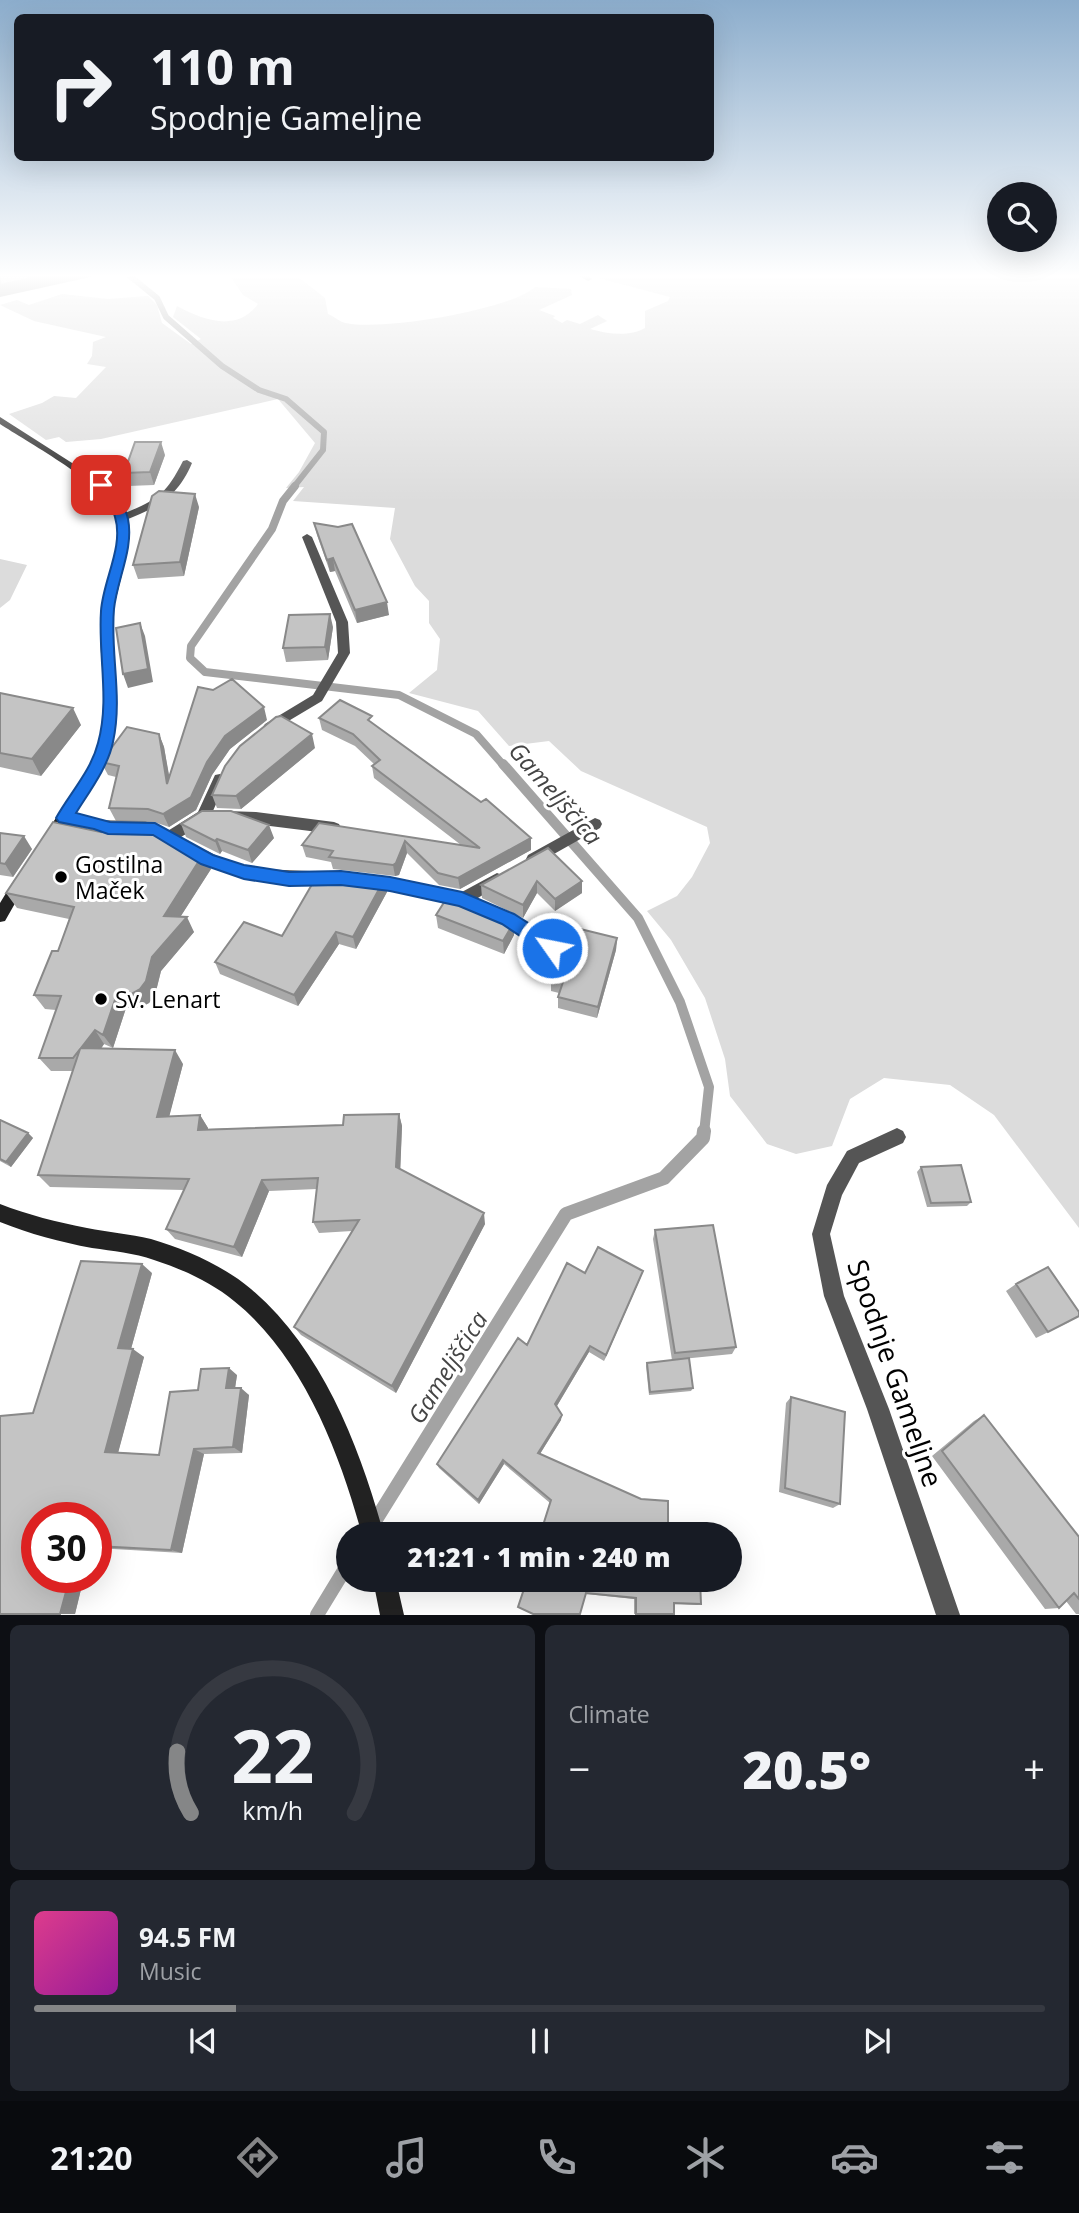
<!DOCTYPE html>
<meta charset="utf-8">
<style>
body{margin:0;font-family:"Open Sans",sans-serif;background:#242831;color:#f1f3f6;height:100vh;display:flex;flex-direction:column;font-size:26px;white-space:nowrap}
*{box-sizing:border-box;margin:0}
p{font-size:23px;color:#9ea1a6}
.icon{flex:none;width:38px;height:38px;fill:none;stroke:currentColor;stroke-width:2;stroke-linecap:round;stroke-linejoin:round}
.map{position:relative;height:1615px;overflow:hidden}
.details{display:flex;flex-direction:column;gap:10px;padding:10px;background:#0d0f14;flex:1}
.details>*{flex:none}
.guide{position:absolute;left:14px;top:14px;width:700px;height:147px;border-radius:10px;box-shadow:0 7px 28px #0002;background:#171b24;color:#f1f3f6;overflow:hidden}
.fabs{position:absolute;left:987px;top:182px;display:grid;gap:14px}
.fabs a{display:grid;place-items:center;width:70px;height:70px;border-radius:50%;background:#171b24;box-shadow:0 7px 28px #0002;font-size:35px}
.speed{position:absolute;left:21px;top:1502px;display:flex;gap:14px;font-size:35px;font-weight:700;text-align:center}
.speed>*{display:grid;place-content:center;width:91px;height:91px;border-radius:50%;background:#171b24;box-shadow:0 7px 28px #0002;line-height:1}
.speed .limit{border:10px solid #d22;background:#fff;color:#111}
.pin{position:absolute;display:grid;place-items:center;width:60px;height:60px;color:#fff;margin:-30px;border-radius:14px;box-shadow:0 4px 10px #0006}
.me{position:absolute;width:77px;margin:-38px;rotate:303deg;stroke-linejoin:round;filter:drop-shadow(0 0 5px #0008)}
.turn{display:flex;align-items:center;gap:24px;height:147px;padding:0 21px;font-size:32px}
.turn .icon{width:91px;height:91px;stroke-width:2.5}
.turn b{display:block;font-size:49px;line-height:60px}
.big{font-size:52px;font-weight:800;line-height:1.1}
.details .tile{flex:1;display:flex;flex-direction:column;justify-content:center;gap:10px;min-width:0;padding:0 24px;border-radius:10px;background:#242831}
.details .dial{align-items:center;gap:0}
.dial svg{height:182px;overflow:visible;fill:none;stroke:#363941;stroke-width:7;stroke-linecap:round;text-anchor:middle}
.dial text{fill:#f1f3f6;stroke:none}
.song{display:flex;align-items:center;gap:21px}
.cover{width:84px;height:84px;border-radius:10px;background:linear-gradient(135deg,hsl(330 70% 55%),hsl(300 70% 35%))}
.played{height:7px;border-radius:4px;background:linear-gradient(90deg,#858687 20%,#363941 20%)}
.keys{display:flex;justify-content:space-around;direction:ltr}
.heat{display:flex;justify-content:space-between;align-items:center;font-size:38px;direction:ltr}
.details .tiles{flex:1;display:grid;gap:10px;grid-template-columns:1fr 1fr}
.tile:last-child{grid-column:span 2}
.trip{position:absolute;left:336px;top:1522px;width:406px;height:70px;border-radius:35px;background:#171b24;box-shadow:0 7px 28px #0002;font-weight:800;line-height:70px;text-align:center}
.tab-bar{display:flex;height:112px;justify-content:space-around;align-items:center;background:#090b0e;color:#9ea1a6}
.tab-bar .icon{width:49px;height:49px}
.tab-bar .current{color:#858687}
.tab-bar b{font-size:32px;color:#f1f3f6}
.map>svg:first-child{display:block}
</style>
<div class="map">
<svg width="1079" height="1615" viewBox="0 0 1079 1615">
<rect width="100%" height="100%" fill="#fff"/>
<path fill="#dcdcdc" d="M 230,276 L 297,276 L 325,298 L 328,314 C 333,316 338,320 342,322 C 375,333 511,310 535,287 L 571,289 L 572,295 L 539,310 L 555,316 L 553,318 L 562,323 L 567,320 L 580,324 L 598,315 L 607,321 L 590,329 C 608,334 629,337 645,328 L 645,311 L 668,301 L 670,297 L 591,276 L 1079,276 L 1079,1228 L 994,1115 L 950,1085 L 884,1078 L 850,1099 L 832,1146 L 796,1154 L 767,1144 L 730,1096 L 725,1059 L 705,998 L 671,940 L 647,911 L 677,896 L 692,877 L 710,843 L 707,827 L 581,771 L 549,741 L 509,746 L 478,711 L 409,693 L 437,670 L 440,639 L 429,623 L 429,601 L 415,586 L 390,539 L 395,508 L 293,501 L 304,487 L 286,488 L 299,472 L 315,443 L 278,399 L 101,439 L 66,442 L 59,437 L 46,440 L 9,414 L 42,403 L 54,396 L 76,398 L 106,367 L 87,364 L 92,356 L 93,342 L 106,337 L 34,321 L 0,305 L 17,300 L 29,305 L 62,294 L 108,299 L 148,296 L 157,305 L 162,323 L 191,344 L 201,339 L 173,317 L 177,306 C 203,320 237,333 258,304 L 243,295 Z
M 0,559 L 27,565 L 10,600 L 0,608 Z"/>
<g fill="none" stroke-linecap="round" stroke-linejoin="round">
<path stroke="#a3a3a3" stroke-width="6" d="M 130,276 L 157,298 L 166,317 L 222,366 L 259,390 L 286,399 L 324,432 L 323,450 L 293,488"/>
<path stroke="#a3a3a3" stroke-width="8" d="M 295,486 L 283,501 L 272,529 L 191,646 L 190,658 L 205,672 L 399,695 L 476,734 L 504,766"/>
<path stroke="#a3a3a3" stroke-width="10" d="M 503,764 L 638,918 L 680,1002 L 709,1087 L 704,1133"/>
<path stroke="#a3a3a3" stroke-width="14" d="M 372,1526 L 566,1214 L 664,1178 L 703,1138 L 704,1131
M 317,1615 L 348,1564"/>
<path fill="#555" fill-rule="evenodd" d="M 579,276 L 589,276 L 592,279 L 588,281 Z
M 187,460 L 192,463 C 181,489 166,503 140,514 C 133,517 126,521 118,520 L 118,516 C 156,500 164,498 183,461 Z
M 307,534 L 312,537 L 348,622 L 350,653 L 322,701 L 270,732 L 263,727 L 265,724 L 313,695 L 338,653 L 336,622 L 302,537 Z
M 220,774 L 227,779 L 209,820 L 176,840 L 166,840 L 164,836 L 166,832 L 198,812 L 215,775 Z
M 226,811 L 256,812 L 334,822 L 339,824 L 341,828 L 339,832 L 334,834 L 221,820 L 219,816 L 221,812 Z
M 64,813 L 121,823 L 126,825 L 128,829 L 126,833 L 121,835 L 64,823 L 59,822 L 57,818 L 59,814 Z
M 595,818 L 600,820 L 602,824 L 600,828 L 538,863 L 528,863 L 526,859 L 528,855 Z
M 192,844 L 228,861 L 260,869 L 334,872 L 339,874 L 341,878 L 339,882 C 329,886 317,884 307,884 C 264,883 224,875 187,854 L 185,850 L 187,846 Z
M 497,873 L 502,875 L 504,879 L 502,883 L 465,906 L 368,887 L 363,885 L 361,881 L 363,877 L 368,875 L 460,893 Z
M 499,909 L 558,943 L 560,948 L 558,953 L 552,955 L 546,953 L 494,920 L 491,915 L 494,910 Z
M 897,1128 L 903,1131 L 906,1137 L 903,1143 L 859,1163 L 842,1195 L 830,1234 L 844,1296 L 889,1409 L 960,1615 L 936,1615 L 867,1409 L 824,1296 L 812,1234 L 827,1185 L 847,1151 Z"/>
<path fill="#222" fill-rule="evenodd" d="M 0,417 L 105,484 L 121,504 L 129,528 L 128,550 L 114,607 L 112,624 L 117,712 L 112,746 L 93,786 L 55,843 L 45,843 L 43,839 C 60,808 86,782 98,748 C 113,703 95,655 102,610 C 107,576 129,540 111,506 C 98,481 26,441 0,424 Z
M 19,878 L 24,880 L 26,884 L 5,921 L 0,922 L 0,903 L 14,880 Z
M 0,1204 C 28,1215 57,1222 87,1228 C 108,1232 130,1234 151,1239 C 185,1249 224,1266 251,1289 C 322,1349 360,1447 384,1535 L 362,1535 C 340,1453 302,1355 234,1301 C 211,1282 182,1269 154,1260 C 134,1253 113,1251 92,1248 C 60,1242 30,1234 0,1222 Z
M 373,1580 L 396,1580 L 404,1615 L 380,1615 Z"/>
</g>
<path fill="#a9a9a9" d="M 165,455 L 154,485 L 128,486 L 124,473 Z
M 199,507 L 184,576 L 138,579 L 133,565 Z
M 314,523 L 338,527 L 389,615 L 357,623 L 335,571 L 330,572 L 317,535 Z
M 333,627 L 328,660 L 286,662 L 283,648 Z
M 0,693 L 81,725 L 41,776 L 0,767 Z
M 319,718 L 373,724 L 531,850 L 460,889 L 439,885 L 407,853 L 399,875 L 395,876 L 333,869 L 331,862 L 306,857 L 302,845 L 319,823 L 461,845 L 374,778 L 372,766 L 374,764 L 355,746 L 322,730 Z
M 267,720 L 230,749 L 212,775 L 196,810 L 169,827 L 154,822 L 145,822 L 211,869 L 180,917 L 194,932 L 161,971 L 155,995 L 149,1003 L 139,1008 L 126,1008 L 113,1048 L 104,1044 L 101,1049 L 183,1064 L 169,1116 L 200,1115 L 208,1128 L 208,1129 L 343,1125 L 399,1114 L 402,1126 L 400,1169 L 485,1224 L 396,1393 L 301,1335 L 294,1327 L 352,1231 L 319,1233 L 313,1222 L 317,1189 L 269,1191 L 242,1257 L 175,1239 L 166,1229 L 184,1190 L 50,1187 L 38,1175 L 73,1071 L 51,1071 L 39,1058 L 56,1010 L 45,1009 L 34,995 L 58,951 L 69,919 L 17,908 L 6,893 L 101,832 L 116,821 L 109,808 L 116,777 L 108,775 L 101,762 L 159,734 L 164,747 L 169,777 Z
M 315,748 L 241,809 L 217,808 L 212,795 Z
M 181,824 L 274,838 L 252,863 L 222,851 L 220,854 L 186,837 Z
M 0,833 L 32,849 L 13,877 L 0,875 Z
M 548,848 L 582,893 L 555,911 L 537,893 L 523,918 L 482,898 L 481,885 Z
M 384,880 L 387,892 L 356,949 L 339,944 L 298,1006 L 220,974 L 215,962 L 282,936 Z
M 436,915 L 514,935 L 504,954 L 438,928 Z
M 617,938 L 616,950 L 597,1018 L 558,1008 L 558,997 L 559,993 L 551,991 L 551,979 Z
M 0,1120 L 28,1133 L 33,1138 L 11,1167 L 0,1161 Z
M 921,1167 L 971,1202 L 967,1206 L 927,1207 L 917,1172 Z
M 655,1230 L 736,1347 L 732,1354 L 672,1360 L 653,1239 Z
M 152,1273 L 131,1349 L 144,1357 L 118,1452 L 159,1455 L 198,1390 L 237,1375 L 235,1388 L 249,1395 L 242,1453 L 204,1454 L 182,1553 L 96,1548 L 96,1517 L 37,1517 L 84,1577 L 75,1614 L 0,1614 L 33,1413 Z
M 640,1279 L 604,1361 L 589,1352 L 557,1406 L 561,1420 L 540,1454 L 668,1524 L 698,1535 L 550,1503 L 504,1464 L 479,1504 L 439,1468 L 437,1464 L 527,1345 Z
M 1016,1284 L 1069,1322 L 1036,1338 L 1006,1291 Z
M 647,1363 L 693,1388 L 691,1391 L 649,1395 L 646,1366 Z
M 791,1397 L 840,1504 L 833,1508 L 779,1492 L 786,1403 Z
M 984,1415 L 1079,1537 L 1079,1614 L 1076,1614 L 1066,1601 L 1059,1608 L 1045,1609 L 932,1456 L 974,1421 Z
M 527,1580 L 701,1604 L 697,1605 L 674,1604 L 674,1614 L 634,1614 L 634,1599 L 586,1594 L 580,1614 L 532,1614 L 518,1607 Z"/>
<path fill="#898989" d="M 40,276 L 95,276 L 0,297 L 0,285 Z
M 161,442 L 165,455 L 154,485 L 150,472 Z
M 195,494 L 199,507 L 184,576 L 180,562 Z
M 333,558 L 335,571 L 330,572 L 327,560 Z
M 387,602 L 389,615 L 357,623 L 355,610 Z
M 330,614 L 333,627 L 328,660 L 325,647 Z
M 140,623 L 145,636 L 153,682 L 128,688 L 123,674 Z
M 264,707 L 267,720 L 230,749 L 212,775 L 196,810 L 169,827 L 163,814 L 207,762 L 225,736 Z
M 73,708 L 81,725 L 41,776 L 32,759 Z
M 159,734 L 164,747 L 173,797 L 167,784 Z
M 312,734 L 315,748 L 241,809 L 236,796 Z
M 269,825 L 274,838 L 252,863 L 248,850 Z
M 24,836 L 32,849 L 13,877 L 5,864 Z
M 531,838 L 531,850 L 460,889 L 458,878 Z
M 217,839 L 222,851 L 220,854 L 215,841 Z
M 405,841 L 407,853 L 399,875 L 395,876 L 393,865 Z
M 204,853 L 211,869 L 172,930 L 164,916 Z
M 384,880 L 387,892 L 356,949 L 353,937 Z
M 537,881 L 537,893 L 523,918 L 523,905 Z
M 582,881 L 582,893 L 555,911 L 555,899 Z
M 187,917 L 194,932 L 161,971 L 155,995 L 149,1003 L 139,1008 L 131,994 L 152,957 Z
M 514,922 L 514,935 L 504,954 L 503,941 Z
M 336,932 L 339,944 L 298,1006 L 294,995 Z
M 617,938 L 616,950 L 597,1018 L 598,1007 Z
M 117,994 L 126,1008 L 113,1048 L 103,1035 Z
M 95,1030 L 104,1044 L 91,1062 L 81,1048 Z
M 175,1050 L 183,1064 L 166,1129 L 157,1117 Z
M 399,1114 L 402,1126 L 400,1178 L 396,1167 Z
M 200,1115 L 208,1128 L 206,1142 L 198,1130 Z
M 28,1133 L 33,1138 L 11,1167 L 6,1162 Z
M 262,1180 L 269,1191 L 242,1257 L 234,1247 Z
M 484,1213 L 485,1224 L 396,1393 L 392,1386 Z
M 142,1264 L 152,1273 L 129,1356 L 118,1348 Z
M 643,1271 L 640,1279 L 604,1361 L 606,1355 Z
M 590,1346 L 589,1352 L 555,1409 L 555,1404 Z
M 133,1349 L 144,1357 L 117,1457 L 105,1452 Z
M 229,1368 L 237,1375 L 234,1395 L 226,1388 Z
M 241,1388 L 249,1395 L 242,1453 L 233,1447 Z
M 562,1415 L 561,1420 L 538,1457 L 538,1453 Z
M 194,1449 L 204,1454 L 182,1553 L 171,1550 Z
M 503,1460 L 504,1464 L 479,1504 L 478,1500 Z
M 70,1577 L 84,1577 L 75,1614 L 60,1614 Z"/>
<path fill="#c4c4c4" stroke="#898989" stroke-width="2" d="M 0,276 L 40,276 L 0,285 Z
M 135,442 L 161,442 L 150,472 L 124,473 Z
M 159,491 L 195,494 L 180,562 L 133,565 L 152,496 Z
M 314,523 L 338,527 L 352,524 L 387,602 L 355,610 L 333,558 L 327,560 Z
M 330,614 L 325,647 L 283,648 L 289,615 Z
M 140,623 L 148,669 L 123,674 L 116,628 Z
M 232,679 L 264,707 L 225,736 L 207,762 L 191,797 L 163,814 L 148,809 L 109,808 L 119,766 L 101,762 L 127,727 L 159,734 L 167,784 L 198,687 L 213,690 Z
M 0,693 L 73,708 L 32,759 L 0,753 Z
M 340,700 L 372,716 L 368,720 L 481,802 L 486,799 L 531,838 L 458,878 L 438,873 L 405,841 L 396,863 L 393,865 L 329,857 L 333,851 L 302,845 L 319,823 L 480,848 L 372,766 L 380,760 L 353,734 L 319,718 Z
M 281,716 L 312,734 L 236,796 L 212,795 L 225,766 L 240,746 L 276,717 Z
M 202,811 L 231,811 L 269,825 L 248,850 L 217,839 L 215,841 L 181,824 Z
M 104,821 L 145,822 L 204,853 L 164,916 L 187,917 L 152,957 L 146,981 L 140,989 L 131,994 L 117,994 L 103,1035 L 95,1030 L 81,1048 L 175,1050 L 157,1117 L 200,1115 L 198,1130 L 343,1125 L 344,1115 L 399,1114 L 396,1167 L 484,1213 L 392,1386 L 294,1327 L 359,1220 L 313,1222 L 318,1178 L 262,1180 L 234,1247 L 166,1229 L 189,1179 L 38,1175 L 80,1049 L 73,1058 L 39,1058 L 61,996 L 34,995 L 52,951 L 58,951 L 74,907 L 6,893 L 53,822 L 101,832 Z
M 0,833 L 24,836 L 5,864 L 0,863 Z
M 548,848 L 582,881 L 555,899 L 537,881 L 523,905 L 481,885 Z
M 318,874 L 384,880 L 353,937 L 336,932 L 294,995 L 215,962 L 244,922 L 282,936 Z
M 450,893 L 501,914 L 514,922 L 503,941 L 436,915 Z
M 568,926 L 617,938 L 598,1007 L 558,997 L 563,982 L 551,979 Z
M 0,1120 L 28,1133 L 6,1162 L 0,1159 Z
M 961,1165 L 971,1202 L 931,1203 L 921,1167 Z
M 713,1225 L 736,1347 L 675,1353 L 655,1230 Z
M 598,1247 L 643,1271 L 606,1355 L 590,1346 L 555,1404 L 562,1415 L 538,1453 L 641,1499 L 668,1501 L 668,1524 L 698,1526 L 698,1535 L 540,1535 L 551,1500 L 503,1460 L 478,1500 L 437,1464 L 518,1338 L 527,1345 L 567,1263 L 585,1273 Z
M 81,1261 L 142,1264 L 118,1348 L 133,1349 L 105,1452 L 159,1455 L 170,1392 L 198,1390 L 201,1369 L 229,1368 L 226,1388 L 241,1388 L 233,1447 L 194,1449 L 171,1550 L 96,1546 L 96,1517 L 37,1517 L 37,1577 L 70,1577 L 60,1614 L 0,1614 L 0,1416 L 33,1413 Z
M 1048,1267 L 1079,1312 L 1079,1316 L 1048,1332 L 1016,1284 Z
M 689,1358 L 693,1388 L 650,1392 L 647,1363 Z
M 791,1397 L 845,1412 L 840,1504 L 785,1488 Z
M 984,1415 L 1079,1537 L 1079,1599 L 1074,1593 L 1059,1608 L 942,1451 Z
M 527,1580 L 700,1580 L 701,1604 L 674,1603 L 674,1614 L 636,1614 L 636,1598 L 586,1593 L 580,1614 L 533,1614 L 518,1607 Z"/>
<linearGradient id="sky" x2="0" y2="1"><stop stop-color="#8cadcc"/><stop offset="0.55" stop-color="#fff"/><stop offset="1" stop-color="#fff" stop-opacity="0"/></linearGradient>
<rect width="1079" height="502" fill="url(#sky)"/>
<path fill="#1a73e8" stroke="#114b97" stroke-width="2" d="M 97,483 L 105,483 C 115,493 125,505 128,519 C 134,549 117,579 114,609 C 110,653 123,697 113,742 C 108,767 89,792 76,813 L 110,822 L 155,823 L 213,855 L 244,865 L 289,872 L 341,871 L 390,877 L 462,892 L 514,914 L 558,942 L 561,948 L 558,953 L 552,955 L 546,953 L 502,924 L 459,906 L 390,891 L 341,885 L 289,886 L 244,879 L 201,864 L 153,835 L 108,834 L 94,829 L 59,822 L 56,818 C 70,793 91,771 98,743 C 110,700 98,655 101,611 C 103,580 124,547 115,517 C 112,504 103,495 95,485 Z"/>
<g fill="#000" stroke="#fff" stroke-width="2.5">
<circle cx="61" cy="877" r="7"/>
<circle cx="101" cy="999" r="7"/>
</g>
<g text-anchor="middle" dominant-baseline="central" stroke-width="6" stroke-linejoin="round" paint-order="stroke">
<g font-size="23" fill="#000" stroke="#fff" text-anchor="start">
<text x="75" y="864">Gostilna<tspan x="75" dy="26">Maček</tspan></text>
<text x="115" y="999">Sv. Lenart</text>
</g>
<g font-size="24" font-style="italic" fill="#444" stroke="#fff">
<text transform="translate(556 793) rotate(49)">Gameljščica</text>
<text transform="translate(447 1367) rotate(-58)">Gameljščica</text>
</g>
<g font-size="28" fill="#000" stroke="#fff">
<text transform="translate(896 1373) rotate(71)">Spodnje Gameljne</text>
</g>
</g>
</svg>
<div class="fabs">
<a><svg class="icon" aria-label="search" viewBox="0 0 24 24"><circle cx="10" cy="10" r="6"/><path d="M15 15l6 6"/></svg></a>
</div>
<div class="speed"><div class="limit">30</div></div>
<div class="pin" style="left:101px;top:485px;background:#d93025"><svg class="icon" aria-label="arrive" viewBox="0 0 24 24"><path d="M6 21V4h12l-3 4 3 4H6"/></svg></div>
<svg class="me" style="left:552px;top:948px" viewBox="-20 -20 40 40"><circle r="17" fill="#1a73e8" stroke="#fff" stroke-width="3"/><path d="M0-11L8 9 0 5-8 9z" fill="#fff"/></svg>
<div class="trip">21:21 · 1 min · 240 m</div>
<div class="guide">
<div class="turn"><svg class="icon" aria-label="right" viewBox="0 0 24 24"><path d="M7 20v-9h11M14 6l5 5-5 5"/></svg><div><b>110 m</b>Spodnje Gameljne</div></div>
</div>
</div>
<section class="details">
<div class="tiles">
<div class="tile dial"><svg viewBox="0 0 100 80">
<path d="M14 69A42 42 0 1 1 86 69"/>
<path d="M14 69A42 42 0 0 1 8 42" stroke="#858687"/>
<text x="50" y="56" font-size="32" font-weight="700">22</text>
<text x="50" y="72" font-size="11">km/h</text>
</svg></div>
<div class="tile"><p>Climate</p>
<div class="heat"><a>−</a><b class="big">20.5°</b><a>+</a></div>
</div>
<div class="tile">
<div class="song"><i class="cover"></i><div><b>94.5 FM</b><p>Music</p></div></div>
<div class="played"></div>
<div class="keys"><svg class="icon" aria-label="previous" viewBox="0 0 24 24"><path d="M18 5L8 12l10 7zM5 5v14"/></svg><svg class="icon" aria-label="pause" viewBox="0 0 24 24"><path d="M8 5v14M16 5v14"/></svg><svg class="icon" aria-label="next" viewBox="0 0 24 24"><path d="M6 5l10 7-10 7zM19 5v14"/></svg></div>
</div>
</div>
</section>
<nav class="tab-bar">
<b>21:20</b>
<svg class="icon current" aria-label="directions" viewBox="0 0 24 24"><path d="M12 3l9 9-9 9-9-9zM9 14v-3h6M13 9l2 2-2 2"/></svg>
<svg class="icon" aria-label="music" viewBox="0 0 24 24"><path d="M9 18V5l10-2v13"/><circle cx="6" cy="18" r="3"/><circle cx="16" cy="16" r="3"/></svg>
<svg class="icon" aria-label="phone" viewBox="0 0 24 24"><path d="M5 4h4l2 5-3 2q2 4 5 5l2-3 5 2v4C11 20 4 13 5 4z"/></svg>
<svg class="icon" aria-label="climate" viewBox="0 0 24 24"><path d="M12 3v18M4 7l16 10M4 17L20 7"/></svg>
<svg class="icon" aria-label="car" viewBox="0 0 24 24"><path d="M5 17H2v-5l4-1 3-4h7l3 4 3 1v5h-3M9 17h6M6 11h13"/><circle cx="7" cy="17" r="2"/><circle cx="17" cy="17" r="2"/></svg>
<svg class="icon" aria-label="filters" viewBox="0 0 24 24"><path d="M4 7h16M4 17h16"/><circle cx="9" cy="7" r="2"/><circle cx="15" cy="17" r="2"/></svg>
</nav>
